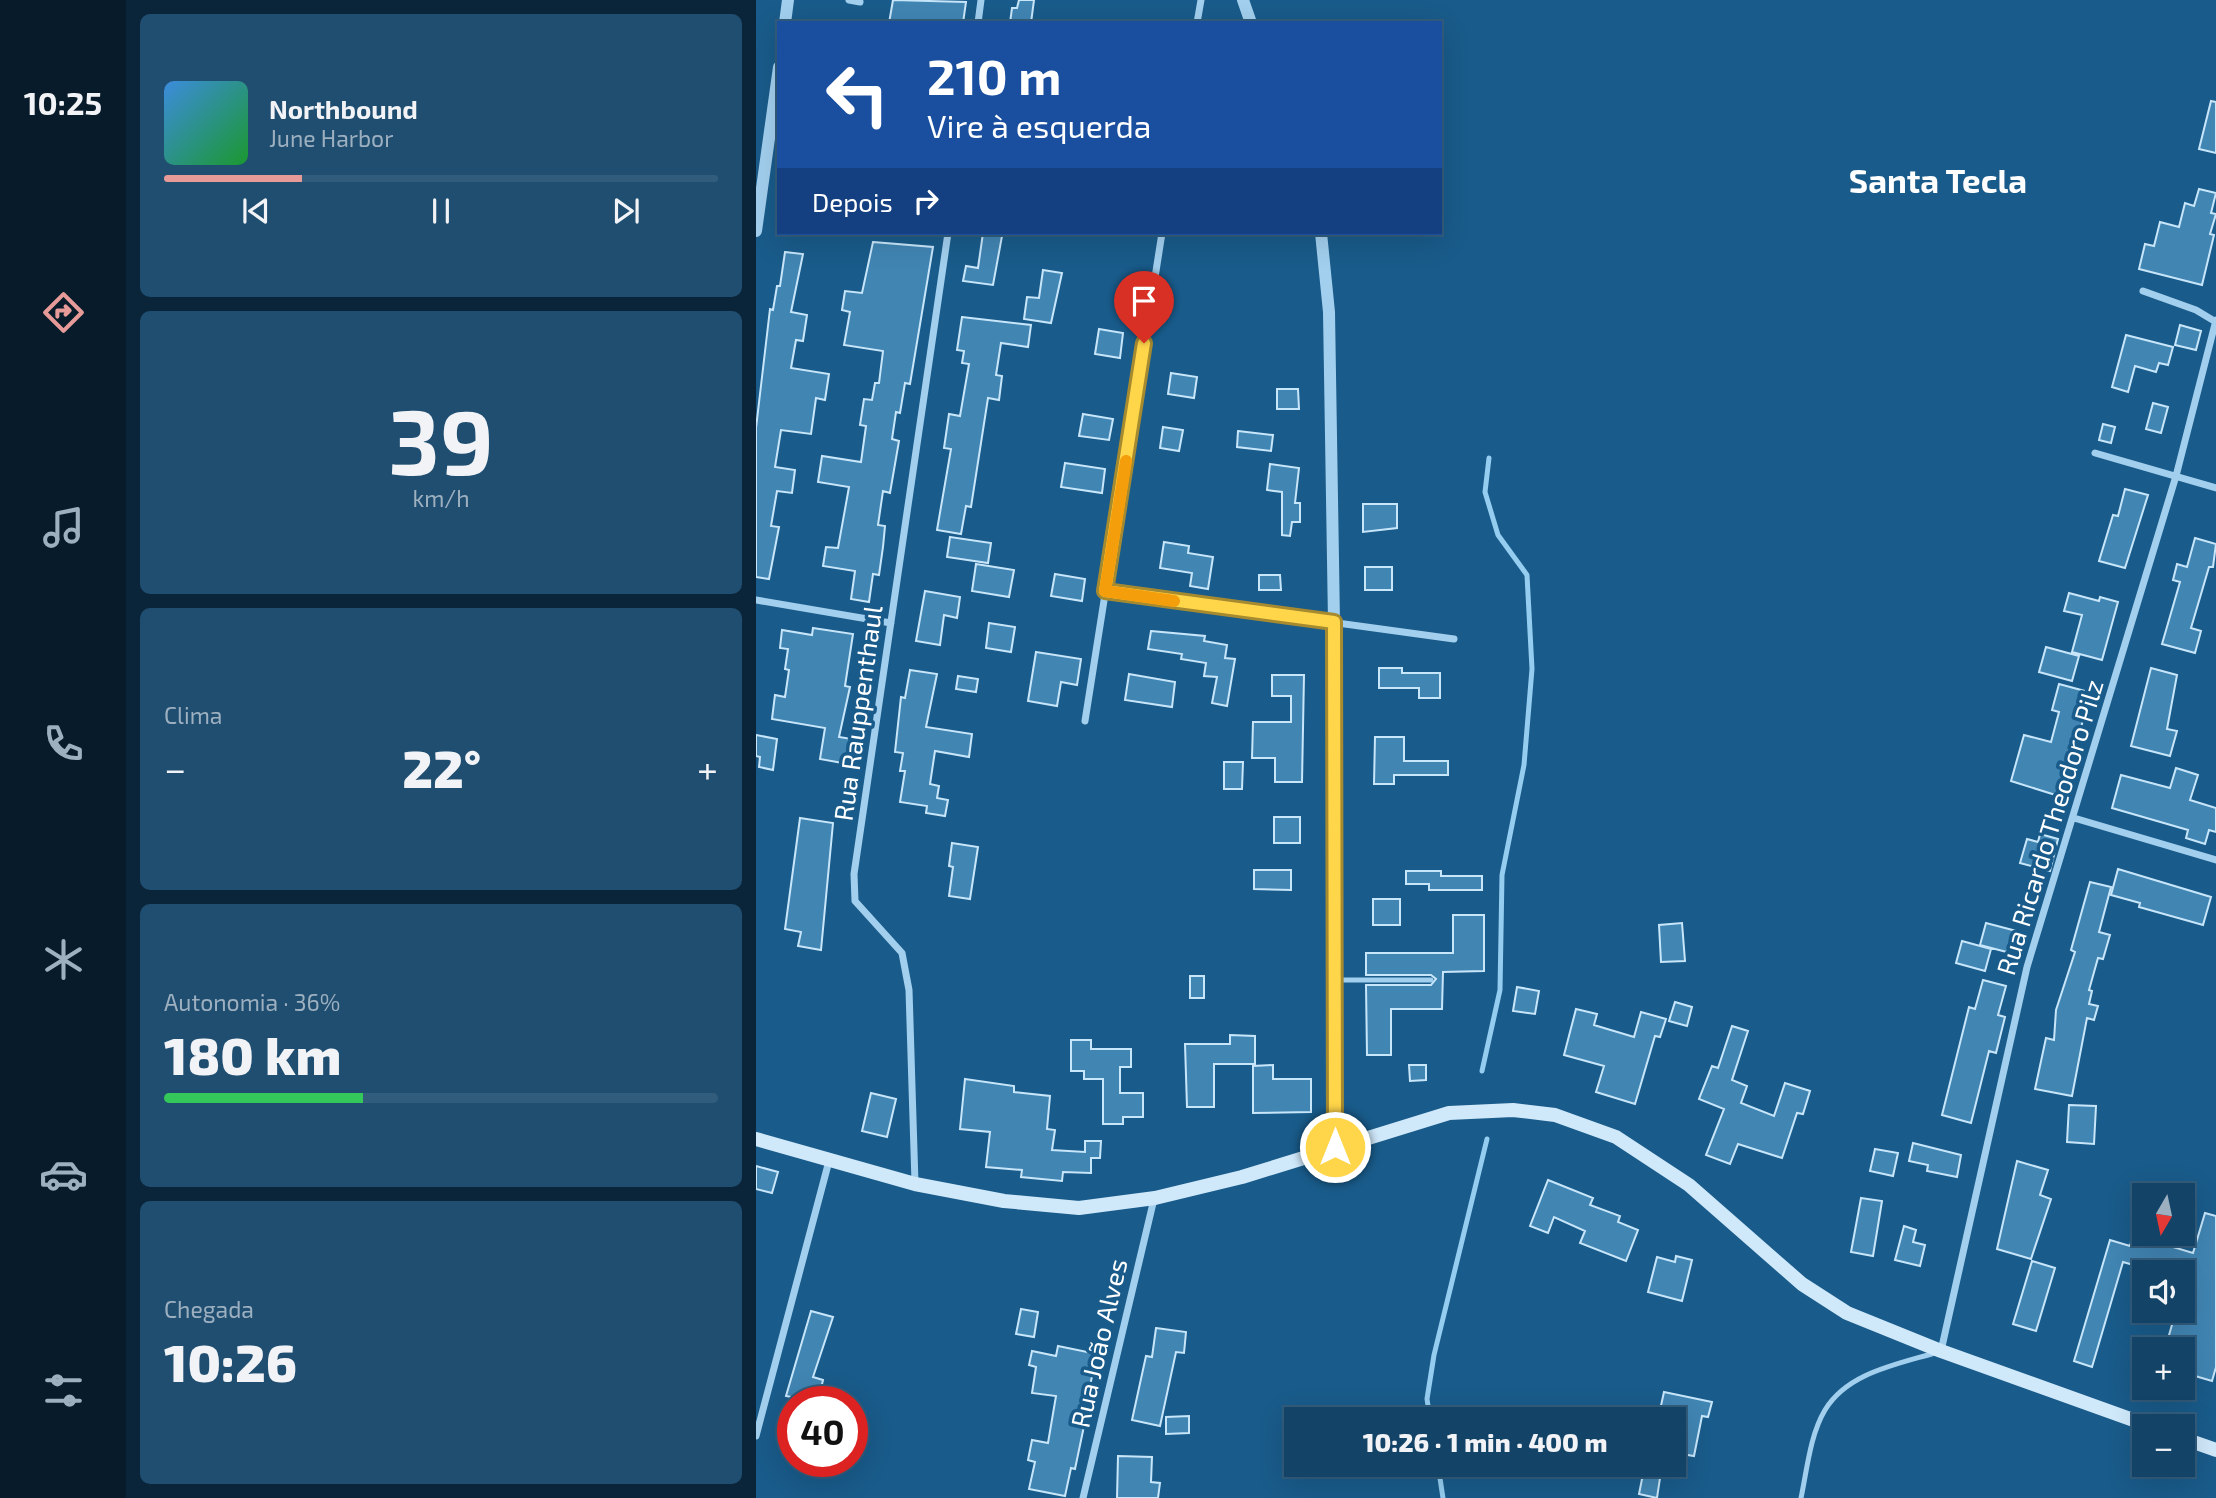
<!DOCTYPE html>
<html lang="pt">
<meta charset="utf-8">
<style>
body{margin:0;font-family:"Exo 2",sans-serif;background:#204e71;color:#f1f3f6;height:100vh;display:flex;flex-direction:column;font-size:26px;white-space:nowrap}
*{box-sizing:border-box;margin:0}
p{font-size:23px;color:#9db0c0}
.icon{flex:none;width:38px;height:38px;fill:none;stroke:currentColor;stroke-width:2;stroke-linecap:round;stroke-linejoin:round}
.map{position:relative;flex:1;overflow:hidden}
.drawer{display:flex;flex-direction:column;gap:14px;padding:14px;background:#0a2539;width:630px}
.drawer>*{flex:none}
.guide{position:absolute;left:21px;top:21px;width:665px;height:214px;border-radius:0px;box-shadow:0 7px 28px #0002,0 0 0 2px #325c7c;background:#1a4fa0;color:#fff;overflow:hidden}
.needle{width:46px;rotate:189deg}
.tools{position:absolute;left:1376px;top:1183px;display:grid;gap:14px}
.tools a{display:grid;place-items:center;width:63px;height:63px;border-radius:0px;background:#134468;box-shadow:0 7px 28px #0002,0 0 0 2px #325c7c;font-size:35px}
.speed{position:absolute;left:21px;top:1386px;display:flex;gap:14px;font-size:35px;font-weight:700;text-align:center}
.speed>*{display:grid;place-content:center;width:91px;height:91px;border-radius:50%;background:#134468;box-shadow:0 7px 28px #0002,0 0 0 2px #325c7c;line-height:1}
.speed .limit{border:10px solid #d22;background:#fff;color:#111}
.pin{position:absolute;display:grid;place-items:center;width:60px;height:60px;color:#fff;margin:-72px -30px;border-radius:50% 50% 50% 0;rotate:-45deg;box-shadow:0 0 7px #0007}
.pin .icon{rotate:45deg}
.me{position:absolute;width:77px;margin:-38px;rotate:0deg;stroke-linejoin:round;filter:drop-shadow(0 0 5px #0008)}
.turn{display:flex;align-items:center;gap:24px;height:147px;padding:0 35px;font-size:32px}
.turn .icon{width:91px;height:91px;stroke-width:2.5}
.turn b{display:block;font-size:49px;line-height:60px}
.then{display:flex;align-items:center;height:66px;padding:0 35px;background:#0003;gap:14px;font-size:26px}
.big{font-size:52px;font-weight:800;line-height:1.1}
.drawer .card{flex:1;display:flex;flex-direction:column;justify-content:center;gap:10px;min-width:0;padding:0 24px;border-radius:10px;background:#204e71}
.drawer .dial{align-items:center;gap:0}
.dial b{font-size:91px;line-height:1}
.song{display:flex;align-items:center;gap:21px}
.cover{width:84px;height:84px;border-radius:10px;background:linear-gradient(135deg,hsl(210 70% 55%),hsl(130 70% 35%))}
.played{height:7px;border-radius:4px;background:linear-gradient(90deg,#e69b98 25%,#325c7c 25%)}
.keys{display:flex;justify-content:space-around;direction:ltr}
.heat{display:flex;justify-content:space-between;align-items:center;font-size:38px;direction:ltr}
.charge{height:10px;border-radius:5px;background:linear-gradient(90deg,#34c759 36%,#325c7c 0)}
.trip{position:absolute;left:528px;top:1407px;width:402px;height:70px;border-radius:0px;background:#134468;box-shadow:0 7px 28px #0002,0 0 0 2px #325c7c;font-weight:800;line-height:70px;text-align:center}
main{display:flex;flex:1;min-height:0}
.dock{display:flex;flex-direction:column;width:126px;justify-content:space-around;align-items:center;background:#081b2a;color:#9db0c0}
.dock .icon{width:49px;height:49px}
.dock .selected{color:#e69b98}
.dock b{font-size:32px;color:#f1f3f6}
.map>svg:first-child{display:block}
</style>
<main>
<nav class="dock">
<b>10:25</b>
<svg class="icon selected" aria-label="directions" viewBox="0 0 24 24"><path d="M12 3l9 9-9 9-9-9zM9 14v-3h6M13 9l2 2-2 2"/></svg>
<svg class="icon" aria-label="music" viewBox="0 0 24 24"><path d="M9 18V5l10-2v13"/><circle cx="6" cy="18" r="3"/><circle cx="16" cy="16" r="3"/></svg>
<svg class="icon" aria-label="phone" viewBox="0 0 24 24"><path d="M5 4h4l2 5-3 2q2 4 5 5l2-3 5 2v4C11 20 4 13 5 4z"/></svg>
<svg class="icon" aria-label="climate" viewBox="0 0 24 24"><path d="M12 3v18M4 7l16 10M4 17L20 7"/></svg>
<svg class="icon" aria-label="car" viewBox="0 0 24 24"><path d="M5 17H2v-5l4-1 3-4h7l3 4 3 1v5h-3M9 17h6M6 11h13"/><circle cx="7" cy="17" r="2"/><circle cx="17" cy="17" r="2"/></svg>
<svg class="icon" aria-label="filters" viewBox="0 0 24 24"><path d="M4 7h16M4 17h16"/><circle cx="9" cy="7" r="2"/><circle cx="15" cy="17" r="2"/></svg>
</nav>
<section class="drawer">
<div class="card">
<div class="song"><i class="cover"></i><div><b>Northbound</b><p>June Harbor</p></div></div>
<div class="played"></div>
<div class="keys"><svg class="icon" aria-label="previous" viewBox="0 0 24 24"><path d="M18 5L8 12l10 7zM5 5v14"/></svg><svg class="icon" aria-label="pause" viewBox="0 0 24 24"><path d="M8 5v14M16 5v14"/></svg><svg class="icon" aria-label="next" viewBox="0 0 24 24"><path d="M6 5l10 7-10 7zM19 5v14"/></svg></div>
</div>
<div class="card dial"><b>39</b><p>km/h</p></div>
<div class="card"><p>Clima</p>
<div class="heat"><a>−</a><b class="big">22°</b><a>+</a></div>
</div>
<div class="card"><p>Autonomia · 36%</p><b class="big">180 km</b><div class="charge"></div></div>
<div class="card"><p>Chegada</p><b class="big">10:26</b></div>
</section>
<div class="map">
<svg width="1460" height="1498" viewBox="0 0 1460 1498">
<rect width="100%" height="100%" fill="#195b8a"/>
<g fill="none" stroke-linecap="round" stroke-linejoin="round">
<path stroke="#95cdf0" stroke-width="5" d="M 726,1071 L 744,990 L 746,875 L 768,765 L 776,669 L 771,575 L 742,535 L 729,492 L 733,458
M 674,1419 L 671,1399 L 678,1355 L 731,1139
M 682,1465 L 687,1498"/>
</g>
<path fill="#4185b3" stroke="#c8e6fa" stroke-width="2" d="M 137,0 L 210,2 L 207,23 L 133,23 Z
M 263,0 L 278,0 L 275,23 L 254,23 L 256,8 L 261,8 Z
M 1455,101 L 1460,102 L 1460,153 L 1443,149 Z
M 1443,189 L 1460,193 L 1455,213 L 1460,214 L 1454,234 L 1458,235 L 1446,285 L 1383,269 L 1389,244 L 1398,246 L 1404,222 L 1423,227 L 1429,203 L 1438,206 Z
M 227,233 L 246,236 L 237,285 L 207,281 L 210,266 L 222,268 Z
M 117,242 L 177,247 L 154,384 L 149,383 L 144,413 L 140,412 L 136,439 L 143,441 L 134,493 L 127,491 L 122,525 L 129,526 L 127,547 L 123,575 L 117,574 L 113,602 L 95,599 L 99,571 L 67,566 L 70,547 L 82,548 L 93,487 L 62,482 L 66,456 L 105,462 L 110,426 L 104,425 L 108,399 L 116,400 L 119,383 L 123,383 L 127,351 L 88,345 L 94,312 L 86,310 L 89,291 L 106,293 Z
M 29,252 L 47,254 L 35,312 L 51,315 L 47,341 L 40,340 L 35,368 L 73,374 L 69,400 L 60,398 L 55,434 L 25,430 L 19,467 L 39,470 L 36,493 L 21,491 L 15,526 L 23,527 L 13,579 L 0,577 L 0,428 L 14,309 L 17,310 L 21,286 L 24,286 Z
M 287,270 L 306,273 L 295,323 L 268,319 L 271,297 L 283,298 Z
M 206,317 L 275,325 L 272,347 L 245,343 L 240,375 L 246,376 L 243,400 L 232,398 L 215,507 L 210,506 L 205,534 L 181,530 L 195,449 L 188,448 L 193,414 L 204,416 L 213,364 L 206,363 L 208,351 L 201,350 Z
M 1424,325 L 1445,331 L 1440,350 L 1419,345 Z
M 343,329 L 367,333 L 364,358 L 339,354 Z
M 1370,335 L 1417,347 L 1412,365 L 1403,363 L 1400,372 L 1379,366 L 1372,392 L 1356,387 Z
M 415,373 L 441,377 L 438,398 L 412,394 Z
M 521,389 L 542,389 L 543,409 L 521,409 Z
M 1397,403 L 1412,407 L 1405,433 L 1390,429 Z
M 327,414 L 357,419 L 353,440 L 323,436 Z
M 1347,424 L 1359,427 L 1355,443 L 1343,440 Z
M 407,427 L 427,430 L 423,451 L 404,448 Z
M 482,431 L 517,435 L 515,451 L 481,447 Z
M 309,463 L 349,469 L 346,493 L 305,487 Z
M 514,464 L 543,468 L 539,503 L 544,503 L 544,522 L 536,522 L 534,536 L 526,535 L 526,492 L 511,490 Z
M 1369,489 L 1392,495 L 1369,568 L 1343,561 L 1357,515 L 1362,516 Z
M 607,504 L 641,504 L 641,528 L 607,532 Z
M 194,537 L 235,543 L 232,563 L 191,557 Z
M 1439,538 L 1460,544 L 1457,567 L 1453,567 L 1435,628 L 1445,631 L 1439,653 L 1406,644 L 1424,582 L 1417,580 L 1421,564 L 1431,567 Z
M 408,542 L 433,546 L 432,553 L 457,557 L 452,589 L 434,586 L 436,573 L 404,568 Z
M 220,564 L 258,570 L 253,597 L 216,591 Z
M 609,567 L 636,567 L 636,590 L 609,590 Z
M 299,574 L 329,579 L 326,601 L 295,596 Z
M 503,575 L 524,575 L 525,590 L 503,590 Z
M 169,591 L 204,597 L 201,618 L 188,615 L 184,645 L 160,641 Z
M 1313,593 L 1343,601 L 1344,597 L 1362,602 L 1346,660 L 1316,652 L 1326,615 L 1308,611 Z
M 233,623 L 259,627 L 255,652 L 230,648 Z
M 57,628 L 97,634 L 89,686 L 94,687 L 83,737 L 96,739 L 92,764 L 64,759 L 69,728 L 16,719 L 19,695 L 29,697 L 33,670 L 29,669 L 32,649 L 24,648 L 26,630 L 56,635 Z
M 395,631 L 449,636 L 448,641 L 471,645 L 469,658 L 479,659 L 471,706 L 456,703 L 461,677 L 448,676 L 450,663 L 425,659 L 426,654 L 392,649 Z
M 1290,647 L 1323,656 L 1316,681 L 1283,672 Z
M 280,652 L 325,659 L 321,685 L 305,682 L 301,706 L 272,701 Z
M 623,668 L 646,668 L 646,673 L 684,673 L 684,698 L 663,698 L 663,688 L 623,688 Z
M 1395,668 L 1421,675 L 1411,729 L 1421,731 L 1414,756 L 1375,746 Z
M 154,670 L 181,674 L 170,727 L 216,734 L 213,757 L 179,751 L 174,784 L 183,786 L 181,798 L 192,800 L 189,816 L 170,813 L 171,806 L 144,802 L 149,771 L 144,771 L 147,753 L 139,752 L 145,697 L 149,698 Z
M 373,674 L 419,682 L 416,707 L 369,700 Z
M 516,675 L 548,675 L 546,782 L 519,782 L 519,758 L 496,758 L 497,722 L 535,722 L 535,696 L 516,696 Z
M 202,676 L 222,679 L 220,692 L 200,689 Z
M 1303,684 L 1329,691 L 1322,718 L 1327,720 L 1320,747 L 1314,745 L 1306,778 L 1314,780 L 1309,798 L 1255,781 L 1268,735 L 1295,742 L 1303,712 L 1296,710 Z
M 0,735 L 21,739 L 17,770 L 3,767 L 4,757 L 0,756 Z
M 619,737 L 648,737 L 648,761 L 692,761 L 692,775 L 638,775 L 638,784 L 618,784 Z
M 468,762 L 487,762 L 486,789 L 468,789 Z
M 1420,768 L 1442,775 L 1434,800 L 1460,808 L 1460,832 L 1453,830 L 1449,844 L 1430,838 L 1432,830 L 1356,808 L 1365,775 L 1414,788 Z
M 518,817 L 544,817 L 544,843 L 518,843 Z
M 44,818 L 77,823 L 65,950 L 42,946 L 45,932 L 29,929 Z
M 1284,834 L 1302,839 L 1294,871 L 1264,863 L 1271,839 L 1282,842 Z
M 196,843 L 222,847 L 214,899 L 193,896 L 197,867 L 193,866 Z
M 1362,869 L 1455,897 L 1447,925 L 1383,907 L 1384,903 L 1355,895 Z
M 498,870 L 535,870 L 535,890 L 498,889 Z
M 650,871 L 685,871 L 685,876 L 726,876 L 726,890 L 673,890 L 673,884 L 650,884 Z
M 1334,882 L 1355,887 L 1343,932 L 1354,935 L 1347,959 L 1342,958 L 1333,990 L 1336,991 L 1333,1004 L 1342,1006 L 1338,1020 L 1331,1018 L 1316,1096 L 1279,1089 L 1290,1038 L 1298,1040 L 1300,1010 L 1319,952 L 1315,950 Z
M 617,899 L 644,899 L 644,925 L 617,925 Z
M 697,915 L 728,915 L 728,971 L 687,972 L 686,1009 L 635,1009 L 635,1055 L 611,1055 L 610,985 L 675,985 L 680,979 L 675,975 L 610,975 L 610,953 L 697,953 Z
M 926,923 L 929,961 L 905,962 L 903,925 Z
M 1230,923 L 1268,933 L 1262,955 L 1224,945 Z
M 1206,941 L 1235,949 L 1229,971 L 1200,963 Z
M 434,976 L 448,976 L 448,998 L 434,998 Z
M 1227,980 L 1250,986 L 1242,1015 L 1249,1017 L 1240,1053 L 1233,1051 L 1215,1123 L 1186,1115 L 1213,1007 L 1219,1009 Z
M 761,987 L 783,991 L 779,1014 L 757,1011 Z
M 919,1002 L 936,1007 L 931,1026 L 913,1021 Z
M 820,1009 L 841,1014 L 838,1025 L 878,1037 L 885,1012 L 910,1019 L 904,1037 L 899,1036 L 879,1104 L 840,1092 L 848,1066 L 808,1055 Z
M 976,1026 L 992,1031 L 976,1080 L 991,1086 L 985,1103 L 1018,1116 L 1029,1083 L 1054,1091 L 1047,1114 L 1041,1113 L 1026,1158 L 982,1144 L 974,1164 L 950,1155 L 968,1109 L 943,1099 L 956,1066 L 962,1068 Z
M 474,1035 L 499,1036 L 499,1064 L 458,1064 L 458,1107 L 431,1107 L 429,1044 L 474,1044 Z
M 315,1040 L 335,1040 L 335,1049 L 375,1049 L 375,1067 L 364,1067 L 364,1093 L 387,1093 L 387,1117 L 367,1117 L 367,1124 L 347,1124 L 347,1079 L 328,1079 L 328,1071 L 315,1071 Z
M 517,1065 L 517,1079 L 555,1079 L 555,1112 L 497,1113 L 497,1066 Z
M 653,1065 L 670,1065 L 670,1080 L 654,1081 Z
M 209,1079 L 258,1086 L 258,1092 L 294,1096 L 291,1129 L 299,1130 L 296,1150 L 329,1152 L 329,1141 L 345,1141 L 344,1158 L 335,1158 L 335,1173 L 307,1172 L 306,1181 L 265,1177 L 266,1170 L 230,1167 L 234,1132 L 204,1129 Z
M 115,1093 L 140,1099 L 131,1137 L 106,1131 Z
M 1313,1105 L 1340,1106 L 1338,1144 L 1311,1142 Z
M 1157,1143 L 1205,1155 L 1201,1177 L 1171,1171 L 1172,1165 L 1153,1161 Z
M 1119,1149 L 1142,1153 L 1137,1176 L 1114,1171 Z
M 1261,1161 L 1292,1170 L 1284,1195 L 1295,1199 L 1275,1259 L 1241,1249 Z
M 0,1166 L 22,1172 L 16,1193 L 0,1189 Z
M 792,1180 L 837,1198 L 834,1205 L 864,1216 L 862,1222 L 882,1230 L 870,1261 L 824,1243 L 829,1231 L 798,1217 L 792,1233 L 774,1226 Z
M 1105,1198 L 1126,1201 L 1117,1256 L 1095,1252 Z
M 1449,1213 L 1460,1216 L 1460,1367 L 1456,1381 L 1429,1373 L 1436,1350 L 1411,1342 L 1420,1311 L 1426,1311 L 1426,1272 L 1402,1272 L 1367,1262 L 1336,1367 L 1318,1361 L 1354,1240 L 1374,1246 L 1377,1235 L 1437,1253 Z
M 1148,1226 L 1160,1230 L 1157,1242 L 1169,1245 L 1164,1266 L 1139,1260 Z
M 920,1256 L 936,1260 L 926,1301 L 892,1292 L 901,1257 L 919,1262 Z
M 1276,1261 L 1299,1268 L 1280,1331 L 1257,1324 Z
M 265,1309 L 282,1312 L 278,1337 L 260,1334 Z
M 55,1311 L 77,1317 L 57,1377 L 67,1380 L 62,1402 L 30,1396 Z
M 400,1328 L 430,1332 L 428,1353 L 420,1352 L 404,1426 L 376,1420 L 390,1356 L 396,1357 Z
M 302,1346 L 341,1354 L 333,1390 L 341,1392 L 338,1408 L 332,1407 L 319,1469 L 315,1468 L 309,1496 L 273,1489 L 279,1462 L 272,1460 L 276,1440 L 292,1443 L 300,1396 L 276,1393 L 280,1367 L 273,1365 L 276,1351 L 300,1356 Z
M 908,1392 L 956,1402 L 952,1417 L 946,1416 L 938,1456 L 919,1453 L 919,1419 L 902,1419 Z
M 433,1416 L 433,1433 L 410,1434 L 410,1417 Z
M 362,1456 L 396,1457 L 395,1482 L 404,1483 L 402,1498 L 361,1498 Z
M 887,1474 L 904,1478 L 901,1498 L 883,1494 Z"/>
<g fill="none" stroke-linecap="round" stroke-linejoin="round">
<path stroke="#a2cfee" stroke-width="5" d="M 580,980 L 675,980
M 1045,1498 C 1051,1470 1054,1435 1069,1410 C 1092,1372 1143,1364 1182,1352"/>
<path stroke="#a2cfee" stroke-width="7" d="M 93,0 L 104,2
M 222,23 L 225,0
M 441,23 L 445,0
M 1387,291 L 1440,310 L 1460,322
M 1339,453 L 1460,488
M 349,591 L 698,639
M 0,600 L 135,623
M 329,721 L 406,233
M 1318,818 L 1460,860
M 159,1183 L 153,990 L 146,953 L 99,901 L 98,874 L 192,233
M 1185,1351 L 1271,967 L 1420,476 L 1460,320
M 0,1436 L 73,1161
M 327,1498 L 398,1199"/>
<path stroke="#a2cfee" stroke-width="12" d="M 487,0 L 495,23
M 29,23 L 32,0
M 0,231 L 23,67
M 565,233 L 573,312 L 578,622 L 579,1147"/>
<path stroke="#cfe8fa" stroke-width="14" d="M 0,1139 L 159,1184 L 248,1201 L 323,1208 L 399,1198 L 486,1177 L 693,1113 L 757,1110 L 799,1115 L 860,1137 L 933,1185 L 1046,1284 L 1091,1313 L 1185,1351 L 1394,1426
M 1426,1438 L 1460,1450"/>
</g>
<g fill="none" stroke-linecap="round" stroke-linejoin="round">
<g stroke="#a68a30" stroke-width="18">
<path id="route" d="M 388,343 L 349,591 L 578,622 L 579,1147"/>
</g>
<use href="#route" stroke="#ffd54a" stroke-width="12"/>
<path stroke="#f59e0b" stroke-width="12" d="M 370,461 L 349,591 L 418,601"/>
</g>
<g text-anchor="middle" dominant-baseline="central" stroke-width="7" stroke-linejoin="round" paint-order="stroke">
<g font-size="26" fill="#fff" stroke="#195b8a">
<text transform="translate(101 713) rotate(-82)">Rua Rauppenthaul</text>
<text transform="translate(1293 827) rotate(-73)">Rua Ricardo Theodoro Pilz</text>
<text transform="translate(342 1343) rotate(-77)">Rua João Alves</text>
</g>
<g font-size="33" font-weight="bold" fill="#fff" stroke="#195b8a">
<text x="1182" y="180">Santa Tecla</text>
</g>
</g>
</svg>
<div class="tools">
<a><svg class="needle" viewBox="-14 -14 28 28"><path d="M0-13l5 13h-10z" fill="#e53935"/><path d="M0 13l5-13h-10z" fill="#9db0c0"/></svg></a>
<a><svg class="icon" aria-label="sound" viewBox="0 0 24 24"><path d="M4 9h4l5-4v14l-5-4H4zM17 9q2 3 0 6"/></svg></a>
<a>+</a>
<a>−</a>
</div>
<div class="speed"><div class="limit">40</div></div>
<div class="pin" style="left:388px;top:343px;background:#d93025"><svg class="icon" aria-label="arrive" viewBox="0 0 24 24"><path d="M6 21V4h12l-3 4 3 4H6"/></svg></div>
<svg class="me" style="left:579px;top:1147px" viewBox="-20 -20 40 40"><circle r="17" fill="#ffd54a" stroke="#fff" stroke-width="3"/><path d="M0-11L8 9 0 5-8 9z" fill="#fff"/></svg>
<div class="trip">10:26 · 1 min · 400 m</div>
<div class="guide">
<div class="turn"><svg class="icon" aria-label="left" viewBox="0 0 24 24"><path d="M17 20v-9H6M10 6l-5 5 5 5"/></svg><div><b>210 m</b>Vire à esquerda</div></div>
<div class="then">Depois<svg class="icon" aria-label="right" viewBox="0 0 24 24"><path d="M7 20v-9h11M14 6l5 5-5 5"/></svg></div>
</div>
</div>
</main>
